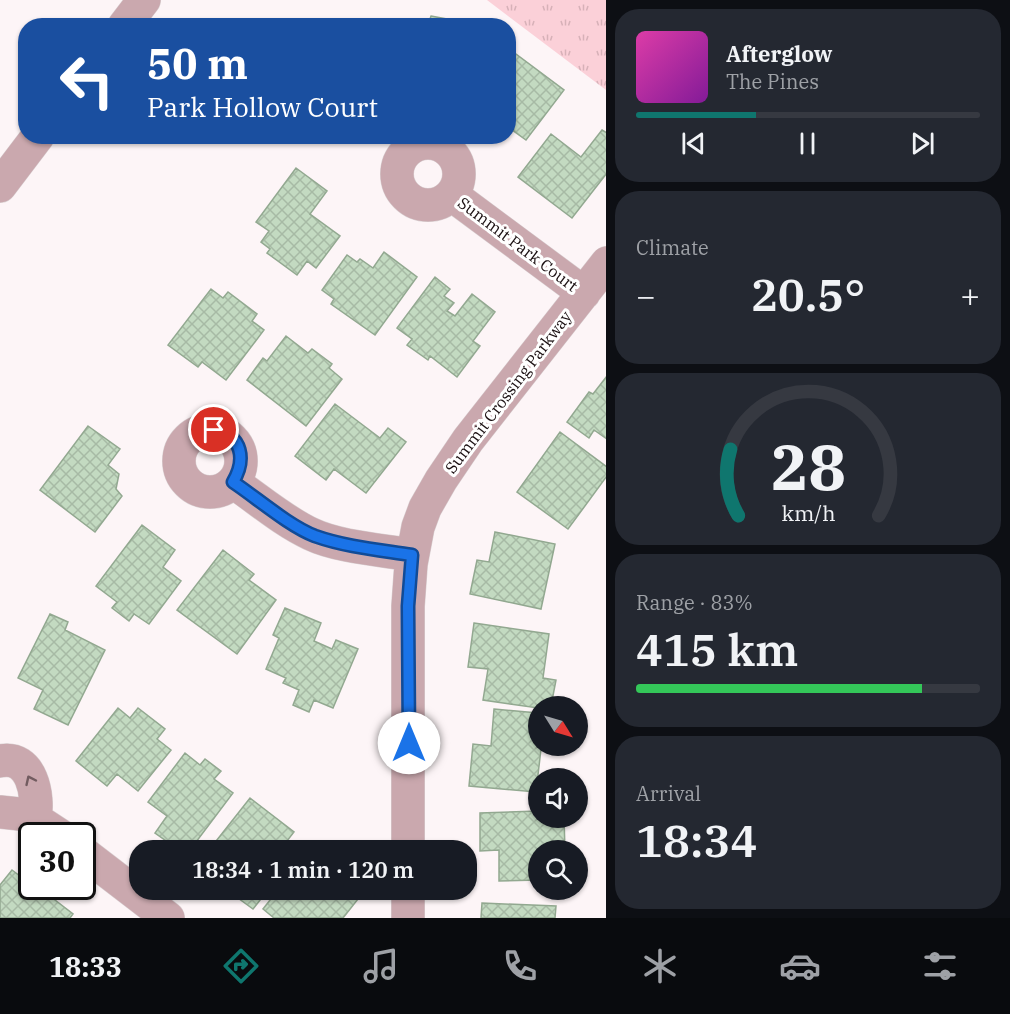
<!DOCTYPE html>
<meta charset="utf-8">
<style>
body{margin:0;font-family:"IBM Plex Serif",serif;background:#242831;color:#f1f3f6;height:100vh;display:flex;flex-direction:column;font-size:22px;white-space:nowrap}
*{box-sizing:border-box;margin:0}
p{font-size:20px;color:#9ea1a6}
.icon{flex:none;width:33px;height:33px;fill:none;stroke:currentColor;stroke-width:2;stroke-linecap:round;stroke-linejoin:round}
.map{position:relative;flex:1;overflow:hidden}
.panel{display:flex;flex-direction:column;gap:9px;padding:9px;background:#0d0f14;width:404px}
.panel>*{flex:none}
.banner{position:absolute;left:18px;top:18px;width:498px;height:126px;border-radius:24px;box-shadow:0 2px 4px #0004;background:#1a4fa0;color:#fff;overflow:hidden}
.needle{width:39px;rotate:127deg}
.buttons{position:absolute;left:528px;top:696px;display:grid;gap:12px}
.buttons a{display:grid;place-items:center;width:60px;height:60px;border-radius:50%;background:#171b24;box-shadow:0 2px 4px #0004;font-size:30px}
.speed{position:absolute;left:18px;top:822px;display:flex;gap:12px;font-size:30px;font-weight:700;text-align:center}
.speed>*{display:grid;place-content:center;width:78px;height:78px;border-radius:50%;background:#171b24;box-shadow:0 2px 4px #0004;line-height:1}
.speed .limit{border:3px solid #111;border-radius:9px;background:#fff;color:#111}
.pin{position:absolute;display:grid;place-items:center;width:51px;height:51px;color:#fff;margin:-26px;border:3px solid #fff;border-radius:50%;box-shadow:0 2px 6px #0007}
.me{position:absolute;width:66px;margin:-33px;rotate:0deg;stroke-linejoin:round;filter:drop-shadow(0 0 4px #0008)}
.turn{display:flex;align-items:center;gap:21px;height:126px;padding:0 30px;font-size:27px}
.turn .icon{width:78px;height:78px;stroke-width:2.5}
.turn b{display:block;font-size:42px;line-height:51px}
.big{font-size:45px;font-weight:600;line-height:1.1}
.panel .tile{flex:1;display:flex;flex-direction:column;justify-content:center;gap:9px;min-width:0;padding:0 21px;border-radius:24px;background:#242831}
.panel .dial{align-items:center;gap:0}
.dial svg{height:156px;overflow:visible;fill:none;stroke:#363941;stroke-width:7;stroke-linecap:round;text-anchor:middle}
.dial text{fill:#f1f3f6;stroke:none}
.song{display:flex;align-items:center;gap:18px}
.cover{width:72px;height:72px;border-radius:9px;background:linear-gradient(135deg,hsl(320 70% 55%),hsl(290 70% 35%))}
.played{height:6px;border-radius:3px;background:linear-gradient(90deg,#0f766e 35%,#363941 35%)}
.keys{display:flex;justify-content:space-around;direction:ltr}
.heat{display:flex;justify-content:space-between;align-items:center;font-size:33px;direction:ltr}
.charge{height:9px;border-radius:4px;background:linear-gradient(90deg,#34c759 83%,#363941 0)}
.trip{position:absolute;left:129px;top:840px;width:348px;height:60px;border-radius:24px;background:#171b24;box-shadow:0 2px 4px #0004;font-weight:600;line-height:60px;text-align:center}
.tab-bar{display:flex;height:96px;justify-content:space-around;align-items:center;background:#090b0e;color:#9ea1a6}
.tab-bar .icon{width:42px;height:42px}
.tab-bar .active{color:#0f766e}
.tab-bar b{font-size:27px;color:#f1f3f6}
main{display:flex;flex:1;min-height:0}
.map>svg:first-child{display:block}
</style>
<main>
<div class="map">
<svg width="607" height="918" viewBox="0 0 607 918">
<defs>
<pattern id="park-tufts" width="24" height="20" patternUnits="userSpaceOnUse" patternTransform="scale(1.5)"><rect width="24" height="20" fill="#fbd0d8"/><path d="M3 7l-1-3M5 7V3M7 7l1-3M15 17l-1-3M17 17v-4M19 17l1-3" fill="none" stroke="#d7b1b8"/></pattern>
<pattern id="building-cross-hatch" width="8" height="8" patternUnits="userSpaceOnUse" patternTransform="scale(1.5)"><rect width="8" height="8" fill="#c3dac1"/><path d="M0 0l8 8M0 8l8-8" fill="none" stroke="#a7baa5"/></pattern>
</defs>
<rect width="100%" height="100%" fill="#fdf5f7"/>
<path fill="url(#park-tufts)" d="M 487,0 L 606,0 L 606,90 Z"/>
<path fill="url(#building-cross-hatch)" stroke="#92a890" stroke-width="1.5" d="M 431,16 L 469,23 L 469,26 L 403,26 L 404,21 L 416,23 L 416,19 L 429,22 Z
M 508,48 L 564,90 L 526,140 L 508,127 Z
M 602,130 L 607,133 L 607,173 L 572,218 L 518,177 L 551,134 L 581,157 Z
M 296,168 L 327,191 L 310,214 L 340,236 L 316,268 L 307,261 L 297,275 L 267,253 L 270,249 L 261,242 L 269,231 L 256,222 Z
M 384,252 L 417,277 L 375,335 L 331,304 L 334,299 L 322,290 L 347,255 L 357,262 L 360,259 L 373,268 Z
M 435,277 L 450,289 L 444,296 L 454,303 L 447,311 L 455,316 L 472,294 L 495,312 L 473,341 L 480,346 L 457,377 L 430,356 L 428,360 L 407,345 L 412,339 L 397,328 Z
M 211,289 L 223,298 L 228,292 L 257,314 L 252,321 L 264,330 L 226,380 L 202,362 L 198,367 L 168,345 Z
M 286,336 L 308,353 L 312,349 L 332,364 L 329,368 L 342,379 L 306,426 L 247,380 L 263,358 L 267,361 Z
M 607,376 L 607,439 L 594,430 L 589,438 L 567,422 L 589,392 L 593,394 Z
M 335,404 L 380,438 L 388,428 L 406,442 L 366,493 L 334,469 L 326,480 L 295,456 Z
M 88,426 L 120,449 L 108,465 L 119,474 L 116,489 L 122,496 L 95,532 L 40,490 Z
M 560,432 L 607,467 L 607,476 L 568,529 L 517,492 Z
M 142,525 L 175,550 L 163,567 L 181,581 L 149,624 L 134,614 L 129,621 L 112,608 L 117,602 L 96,586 Z
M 495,532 L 555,544 L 541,609 L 470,594 L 477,560 L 489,562 Z
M 223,550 L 254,574 L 249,580 L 276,600 L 237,654 L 177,610 Z
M 285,608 L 321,623 L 314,641 L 332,649 L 336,640 L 358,649 L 333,708 L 314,700 L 309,712 L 293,705 L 299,690 L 283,683 L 286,678 L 266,669 L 279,638 L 273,635 Z
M 50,614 L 68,622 L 65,630 L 105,650 L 68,725 L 34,709 L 43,690 L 18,678 Z
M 474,623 L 549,634 L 543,678 L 556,680 L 551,706 L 538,706 L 538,708 L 483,700 L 488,669 L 468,667 Z
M 118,708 L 130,718 L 138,708 L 165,729 L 157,739 L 171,750 L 138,791 L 117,774 L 107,786 L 76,761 Z
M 494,709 L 538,713 L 538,746 L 553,746 L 553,751 L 541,749 L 536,792 L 469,786 L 473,744 L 491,746 Z
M 185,753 L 200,765 L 205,759 L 221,771 L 214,779 L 233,793 L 190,850 L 179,850 L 155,833 L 167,816 L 148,802 Z
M 250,798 L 294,832 L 280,850 L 209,850 Z
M 538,811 L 538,818 L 564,818 L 565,850 L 538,850 L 538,880 L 499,881 L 499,850 L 480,851 L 480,813 Z
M 12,870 L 29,883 L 24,890 L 35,899 L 42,890 L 73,914 L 70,918 L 0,918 L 0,885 Z
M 227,890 L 268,890 L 253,909 Z
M 278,890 L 356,890 L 362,894 L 343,918 L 274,918 L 263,909 Z
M 482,903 L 556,906 L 555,918 L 481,918 Z"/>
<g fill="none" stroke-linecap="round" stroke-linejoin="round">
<g stroke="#d9d0d2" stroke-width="34">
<path id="minor" d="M 124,26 L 144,0
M397 174a31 31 0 1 1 62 0a31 31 0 1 1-62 0Z
M 0,186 L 38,136
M 452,195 L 584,293
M179 461a31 31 0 1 1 62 0a31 31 0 1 1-62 0Z
M 233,482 C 258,499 283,521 311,534 C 338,547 382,550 412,555
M 0,761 C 32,754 39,796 35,818
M 0,812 L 29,815 L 61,836
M 408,850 L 408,606 L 411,564 L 418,527 L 425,508 L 441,480 L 468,440 L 607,263
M 82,852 L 168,918
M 408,918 L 408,890"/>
</g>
<use href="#minor" stroke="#caa8ae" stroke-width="33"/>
</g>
<defs><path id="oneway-chevron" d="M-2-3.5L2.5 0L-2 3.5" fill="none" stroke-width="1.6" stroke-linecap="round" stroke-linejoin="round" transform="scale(1.5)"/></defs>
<use stroke="#725c60" href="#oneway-chevron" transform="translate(30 780) rotate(-115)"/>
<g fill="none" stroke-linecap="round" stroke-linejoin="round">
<g stroke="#114b97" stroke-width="15">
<path id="route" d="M 214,430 C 243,435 246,460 233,482 C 257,498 289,526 315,536 C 346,547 380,550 412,555 L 408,606 L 409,743"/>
</g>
<use href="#route" stroke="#1a73e8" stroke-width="10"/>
</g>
<g text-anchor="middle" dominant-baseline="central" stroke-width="6" stroke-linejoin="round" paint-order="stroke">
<g font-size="16" fill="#1a0f11" stroke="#fff">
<text transform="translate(518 244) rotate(37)">Summit Park Court</text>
<text transform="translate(508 392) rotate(-53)">Summit Crossing Parkway</text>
</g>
</g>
</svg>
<div class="buttons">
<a><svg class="needle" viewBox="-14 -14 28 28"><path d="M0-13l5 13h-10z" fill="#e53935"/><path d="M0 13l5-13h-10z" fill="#9ea1a6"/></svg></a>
<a><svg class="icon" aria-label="sound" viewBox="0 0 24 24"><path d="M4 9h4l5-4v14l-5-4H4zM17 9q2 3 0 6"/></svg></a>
<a><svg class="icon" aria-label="search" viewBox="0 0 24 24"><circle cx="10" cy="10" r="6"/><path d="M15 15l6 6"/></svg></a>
</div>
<div class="speed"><div class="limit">30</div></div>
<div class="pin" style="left:214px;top:430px;background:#d93025"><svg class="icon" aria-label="arrive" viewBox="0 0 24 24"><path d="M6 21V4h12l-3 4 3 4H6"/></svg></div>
<svg class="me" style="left:409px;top:743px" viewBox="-20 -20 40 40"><circle r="19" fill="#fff"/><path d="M0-13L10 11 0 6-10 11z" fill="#1a73e8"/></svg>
<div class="trip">18:34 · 1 min · 120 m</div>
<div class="banner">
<div class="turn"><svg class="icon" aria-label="left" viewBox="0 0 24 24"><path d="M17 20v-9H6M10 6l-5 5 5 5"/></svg><div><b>50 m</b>Park Hollow Court</div></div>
</div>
</div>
<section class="panel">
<div class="tile">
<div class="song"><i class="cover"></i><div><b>Afterglow</b><p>The Pines</p></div></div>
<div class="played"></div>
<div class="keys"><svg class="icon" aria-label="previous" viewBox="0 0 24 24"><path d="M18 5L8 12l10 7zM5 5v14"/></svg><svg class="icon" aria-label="pause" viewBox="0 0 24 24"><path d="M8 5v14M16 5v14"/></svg><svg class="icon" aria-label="next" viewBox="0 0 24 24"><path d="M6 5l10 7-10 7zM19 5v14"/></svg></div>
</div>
<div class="tile"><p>Climate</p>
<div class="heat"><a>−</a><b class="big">20.5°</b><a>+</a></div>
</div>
<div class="tile dial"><svg viewBox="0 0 100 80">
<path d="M14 69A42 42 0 1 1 86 69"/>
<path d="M14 69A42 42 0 0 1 10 35" stroke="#0f766e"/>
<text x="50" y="56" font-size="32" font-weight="700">28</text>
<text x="50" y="72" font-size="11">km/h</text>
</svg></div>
<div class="tile"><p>Range · 83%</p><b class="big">415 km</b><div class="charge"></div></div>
<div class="tile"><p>Arrival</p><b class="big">18:34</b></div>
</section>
</main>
<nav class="tab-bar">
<b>18:33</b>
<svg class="icon active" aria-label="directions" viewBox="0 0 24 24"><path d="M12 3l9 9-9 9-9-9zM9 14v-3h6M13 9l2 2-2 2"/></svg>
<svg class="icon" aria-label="music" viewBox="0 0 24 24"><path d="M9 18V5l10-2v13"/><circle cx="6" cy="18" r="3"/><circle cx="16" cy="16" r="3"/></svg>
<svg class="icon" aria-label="phone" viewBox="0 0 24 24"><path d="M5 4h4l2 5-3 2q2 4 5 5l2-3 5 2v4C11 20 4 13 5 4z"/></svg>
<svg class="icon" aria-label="climate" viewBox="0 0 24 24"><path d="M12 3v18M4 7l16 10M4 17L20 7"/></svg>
<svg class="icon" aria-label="car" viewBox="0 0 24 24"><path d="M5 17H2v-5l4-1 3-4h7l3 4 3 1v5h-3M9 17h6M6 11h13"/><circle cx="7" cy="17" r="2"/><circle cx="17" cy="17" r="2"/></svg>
<svg class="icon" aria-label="filters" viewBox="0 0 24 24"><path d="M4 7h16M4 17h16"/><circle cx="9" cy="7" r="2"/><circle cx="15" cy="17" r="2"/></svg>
</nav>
